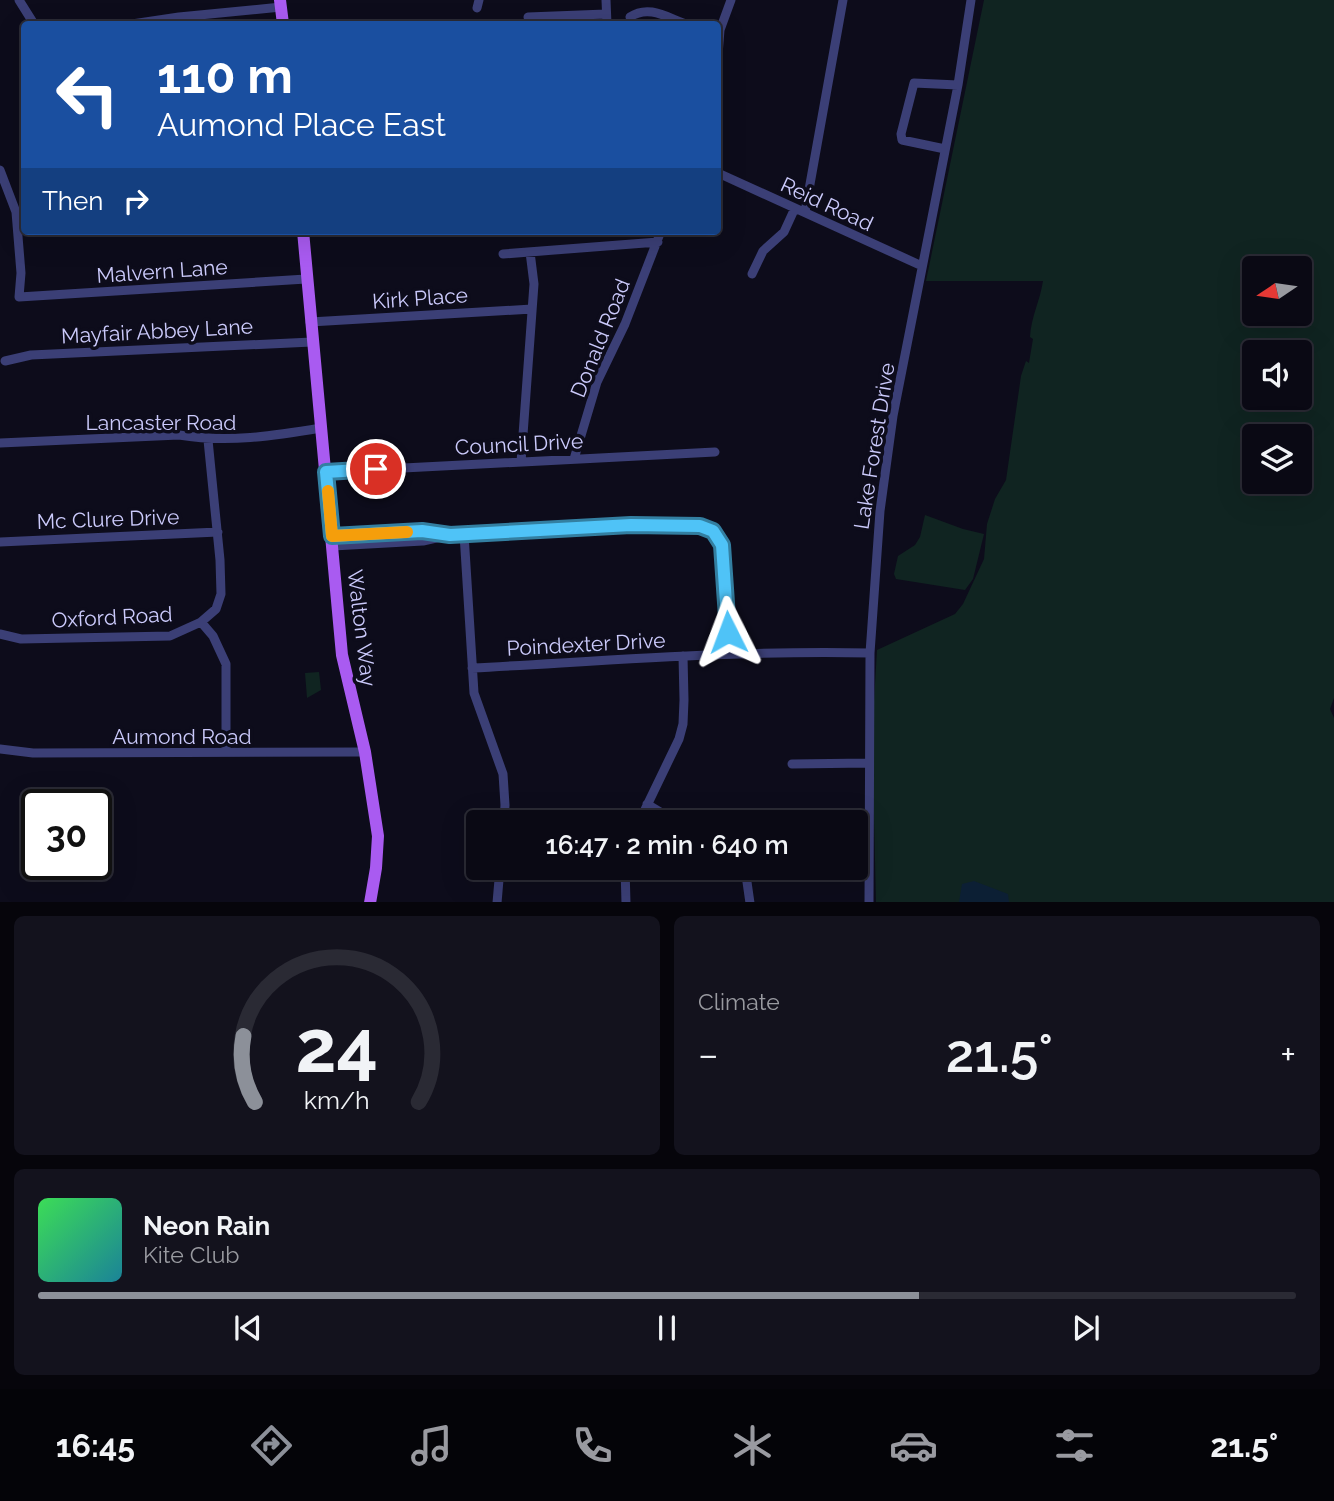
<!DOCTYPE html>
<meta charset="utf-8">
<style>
body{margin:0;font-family:Raleway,sans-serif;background:#13121d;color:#f1f3f6;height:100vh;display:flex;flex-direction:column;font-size:26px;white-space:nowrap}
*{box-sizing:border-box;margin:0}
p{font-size:23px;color:#999aa0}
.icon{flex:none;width:38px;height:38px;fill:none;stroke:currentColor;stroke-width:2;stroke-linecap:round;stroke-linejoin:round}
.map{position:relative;height:902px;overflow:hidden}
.details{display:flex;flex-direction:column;gap:14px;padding:14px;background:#06050b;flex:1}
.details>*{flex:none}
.top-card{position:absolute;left:21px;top:21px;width:700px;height:214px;border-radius:7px;box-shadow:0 7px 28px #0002,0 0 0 2px #2a2a34;background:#1a4fa0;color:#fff;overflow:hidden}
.needle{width:46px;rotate:257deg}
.tools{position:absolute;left:1242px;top:256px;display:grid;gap:14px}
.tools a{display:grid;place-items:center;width:70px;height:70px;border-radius:7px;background:#0a0914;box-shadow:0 7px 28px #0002,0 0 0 2px #2a2a34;font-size:35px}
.speed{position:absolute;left:21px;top:789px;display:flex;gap:14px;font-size:35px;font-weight:700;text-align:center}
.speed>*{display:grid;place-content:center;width:91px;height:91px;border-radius:50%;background:#0a0914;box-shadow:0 7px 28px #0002,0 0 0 2px #2a2a34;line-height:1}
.speed .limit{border:4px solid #111;border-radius:10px;background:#fff;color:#111}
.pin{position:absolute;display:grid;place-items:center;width:60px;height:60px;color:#fff;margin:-30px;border:4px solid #fff;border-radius:50%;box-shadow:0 2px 7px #0007}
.me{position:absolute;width:77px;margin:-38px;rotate:357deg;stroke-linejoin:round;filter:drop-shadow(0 0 5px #0008)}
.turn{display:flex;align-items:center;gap:24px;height:147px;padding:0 21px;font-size:32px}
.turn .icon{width:91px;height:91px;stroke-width:2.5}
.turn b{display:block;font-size:49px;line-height:60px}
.then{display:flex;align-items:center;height:66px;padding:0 21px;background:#0003;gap:14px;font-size:26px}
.big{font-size:52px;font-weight:600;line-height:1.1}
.details .widget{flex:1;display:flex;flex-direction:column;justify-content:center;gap:10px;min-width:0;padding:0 24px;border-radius:10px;background:#13121d}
.details .dial{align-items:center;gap:0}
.dial svg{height:182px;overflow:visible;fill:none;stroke:#2a2a34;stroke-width:7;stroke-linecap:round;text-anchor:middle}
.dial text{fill:#f1f3f6;stroke:none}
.song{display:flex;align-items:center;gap:21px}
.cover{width:84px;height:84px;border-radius:10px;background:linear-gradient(135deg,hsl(130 70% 55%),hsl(190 70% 35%))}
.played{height:7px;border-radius:4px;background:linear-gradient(90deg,#8c9099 70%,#2a2a34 70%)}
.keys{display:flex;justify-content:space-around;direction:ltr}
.heat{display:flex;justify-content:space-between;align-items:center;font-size:38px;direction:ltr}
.details .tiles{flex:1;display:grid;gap:14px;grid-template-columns:1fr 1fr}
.widget:last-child{grid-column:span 2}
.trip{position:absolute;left:466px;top:810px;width:402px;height:70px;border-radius:7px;background:#0a0914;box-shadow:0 7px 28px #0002,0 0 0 2px #2a2a34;font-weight:600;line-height:70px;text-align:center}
.tabs{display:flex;height:112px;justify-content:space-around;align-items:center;background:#040408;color:#999aa0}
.tabs .icon{width:49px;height:49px}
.tabs .selected{color:#8c9099}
.tabs b{font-size:32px;color:#f1f3f6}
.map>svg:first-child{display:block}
</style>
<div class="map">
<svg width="1334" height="903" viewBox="0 0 1334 903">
<rect width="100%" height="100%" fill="#0d0c1b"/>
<path fill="#102421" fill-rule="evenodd" d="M 984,0 L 1334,0 L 1334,698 L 1330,709 L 1334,718 L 1334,902 L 876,902 L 872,735 L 877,650 L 955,614 L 963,604 L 984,559 L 987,524 L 995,499 L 1006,480 L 1021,376 L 1026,361 L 1029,363 L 1033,339 L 1030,337 C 1031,317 1040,301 1043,281 L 926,281 ZM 1255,268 L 1300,268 L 1300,313 L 1255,313 ZM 1255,352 L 1300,352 L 1300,397 L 1255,397 ZM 1255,436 L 1300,436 L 1300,481 L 1255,481 Z
M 925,515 L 963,529 L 984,534 L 973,579 L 965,590 L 896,579 L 894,574 L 898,556 L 915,545 L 920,537 Z
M 319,672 L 321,690 L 307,698 L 305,673 Z"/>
<path fill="#0c1f34" d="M 974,881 L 1008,894 L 1009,902 L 959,902 L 962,884 Z"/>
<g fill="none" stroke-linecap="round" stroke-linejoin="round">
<path stroke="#3b3f76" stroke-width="9" d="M 19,0 L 34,24
M 606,0 L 607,24
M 477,8 L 479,0
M 528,17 L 606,14
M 630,17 C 649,4 668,18 686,24
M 132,24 L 179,17 L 281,7
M 718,55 L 720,30 L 731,0
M 945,149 L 902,140 L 901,134 L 914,83 L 958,85
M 0,170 L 16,212 L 21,273 L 19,297 L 306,279
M 718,173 L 922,266
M 805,212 L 843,0
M 503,254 L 658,242
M 752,274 L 763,251 L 784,232 L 795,208
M 310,322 L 532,309
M 5,361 L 31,355 L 312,342
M 0,443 L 179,435 C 228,443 273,436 321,428
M 574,459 L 597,382 L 625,324 L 661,231
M 521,462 L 534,284 L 530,252
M 326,472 L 715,452
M 464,534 L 474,693 L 503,774 L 505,805 L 504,822
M 332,536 L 422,531 L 450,535 L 604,526 L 684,524 L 700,526 L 713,531 L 722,545 L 729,653
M 0,542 L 218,532
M 333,546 L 423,541 L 445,536
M 201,622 L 213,636 L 226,664 L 226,752
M 0,634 L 21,639 L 170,636 L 201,622 L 216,609 L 221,594 L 220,560 L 208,440
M 472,668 C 605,661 737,650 870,653
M 0,749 L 33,753 L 365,752
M 792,764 L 868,763
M 647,804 L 677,822
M 639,822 L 679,739 L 683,724 L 684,700 L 683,656
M 625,868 L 626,903
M 745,868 L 750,903
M 497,903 L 500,868
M 869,903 L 870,653 L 880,511 L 893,416 L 958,85 L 971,0"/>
<path stroke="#a95bf1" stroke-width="12" d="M 280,0 L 283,24
M 303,231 L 342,655 L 365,752 L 378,836 L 376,868 L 370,903"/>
</g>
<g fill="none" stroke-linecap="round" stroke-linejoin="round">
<g stroke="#337fa1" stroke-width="18">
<path id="route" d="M 376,469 L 326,472 L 332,536 L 422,531 L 450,535 L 631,525 L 700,526 L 713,531 L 722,545 L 728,632"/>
</g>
<use href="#route" stroke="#4fc3f7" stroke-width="12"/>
<path stroke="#f59e0b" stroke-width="12" d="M 328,491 L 332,536 L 407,532"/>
</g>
<g text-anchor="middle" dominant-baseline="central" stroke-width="7" stroke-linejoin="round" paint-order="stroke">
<g font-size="21" fill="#cbcafb" stroke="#0d0c1b">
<text transform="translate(827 204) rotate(25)">Reid Road</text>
<text transform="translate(162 271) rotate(-4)">Malvern Lane</text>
<text transform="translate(420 298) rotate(-4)">Kirk Place</text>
<text transform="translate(157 331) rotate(-3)">Mayfair Abbey Lane</text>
<text transform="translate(600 338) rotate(-68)">Donald Road</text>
<text x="161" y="422">Lancaster Road</text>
<text transform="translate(519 444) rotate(-3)">Council Drive</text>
<text transform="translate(874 446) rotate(-81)">Lake Forest Drive</text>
<text transform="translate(108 519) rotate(-2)">Mc Clure Drive</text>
<text transform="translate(112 617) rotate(-3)">Oxford Road</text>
<text transform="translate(362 628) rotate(83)">Walton Way</text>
<text transform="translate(586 644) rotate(-3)">Poindexter Drive</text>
<text x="182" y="736">Aumond Road</text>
</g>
</g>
</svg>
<div class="tools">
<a><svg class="needle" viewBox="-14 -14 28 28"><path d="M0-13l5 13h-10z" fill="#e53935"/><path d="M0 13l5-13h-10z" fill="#999aa0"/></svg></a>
<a><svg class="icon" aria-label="sound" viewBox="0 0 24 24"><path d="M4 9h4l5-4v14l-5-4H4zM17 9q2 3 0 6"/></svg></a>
<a><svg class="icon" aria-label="layers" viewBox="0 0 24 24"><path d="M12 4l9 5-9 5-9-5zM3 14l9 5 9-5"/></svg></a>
</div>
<div class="speed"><div class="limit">30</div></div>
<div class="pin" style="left:376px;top:469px;background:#d93025"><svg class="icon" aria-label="arrive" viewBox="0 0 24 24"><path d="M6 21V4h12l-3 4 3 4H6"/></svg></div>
<svg class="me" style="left:728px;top:632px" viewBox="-20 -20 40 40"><path d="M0-17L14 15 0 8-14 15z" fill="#4fc3f7" stroke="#fff" stroke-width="4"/></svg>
<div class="trip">16:47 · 2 min · 640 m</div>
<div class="top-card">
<div class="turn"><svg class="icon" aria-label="left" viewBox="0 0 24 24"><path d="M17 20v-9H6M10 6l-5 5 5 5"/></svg><div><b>110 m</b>Aumond Place East</div></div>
<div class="then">Then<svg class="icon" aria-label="right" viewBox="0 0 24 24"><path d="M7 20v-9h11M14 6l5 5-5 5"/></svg></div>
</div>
</div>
<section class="details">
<div class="tiles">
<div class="widget dial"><svg viewBox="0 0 100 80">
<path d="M14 69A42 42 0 1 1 86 69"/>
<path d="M14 69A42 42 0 0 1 9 40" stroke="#8c9099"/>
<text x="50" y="56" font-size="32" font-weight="700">24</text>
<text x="50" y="72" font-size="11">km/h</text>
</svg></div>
<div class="widget"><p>Climate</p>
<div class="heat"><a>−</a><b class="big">21.5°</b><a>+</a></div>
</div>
<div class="widget">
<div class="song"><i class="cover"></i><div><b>Neon Rain</b><p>Kite Club</p></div></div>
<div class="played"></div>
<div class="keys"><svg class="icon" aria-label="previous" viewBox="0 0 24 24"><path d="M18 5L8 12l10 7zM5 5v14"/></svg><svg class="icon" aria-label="pause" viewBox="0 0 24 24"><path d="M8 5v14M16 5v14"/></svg><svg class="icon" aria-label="next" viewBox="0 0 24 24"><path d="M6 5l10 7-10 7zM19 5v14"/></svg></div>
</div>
</div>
</section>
<nav class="tabs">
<b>16:45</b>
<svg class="icon selected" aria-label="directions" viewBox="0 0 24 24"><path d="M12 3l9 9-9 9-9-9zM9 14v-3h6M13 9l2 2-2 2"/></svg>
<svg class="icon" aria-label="music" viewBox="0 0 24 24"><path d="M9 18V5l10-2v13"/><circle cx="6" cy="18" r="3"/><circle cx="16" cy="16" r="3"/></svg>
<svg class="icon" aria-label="phone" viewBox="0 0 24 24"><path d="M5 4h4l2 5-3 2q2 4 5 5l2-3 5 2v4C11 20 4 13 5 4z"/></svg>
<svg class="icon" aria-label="climate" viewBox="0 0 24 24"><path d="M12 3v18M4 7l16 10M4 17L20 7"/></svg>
<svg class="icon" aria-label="car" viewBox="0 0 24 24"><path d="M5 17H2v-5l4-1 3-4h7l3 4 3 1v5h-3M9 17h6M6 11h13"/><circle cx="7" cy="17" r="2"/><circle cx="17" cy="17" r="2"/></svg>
<svg class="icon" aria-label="filters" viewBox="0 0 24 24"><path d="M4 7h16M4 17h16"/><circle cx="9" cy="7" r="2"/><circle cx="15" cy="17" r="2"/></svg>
<b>21.5°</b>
</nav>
